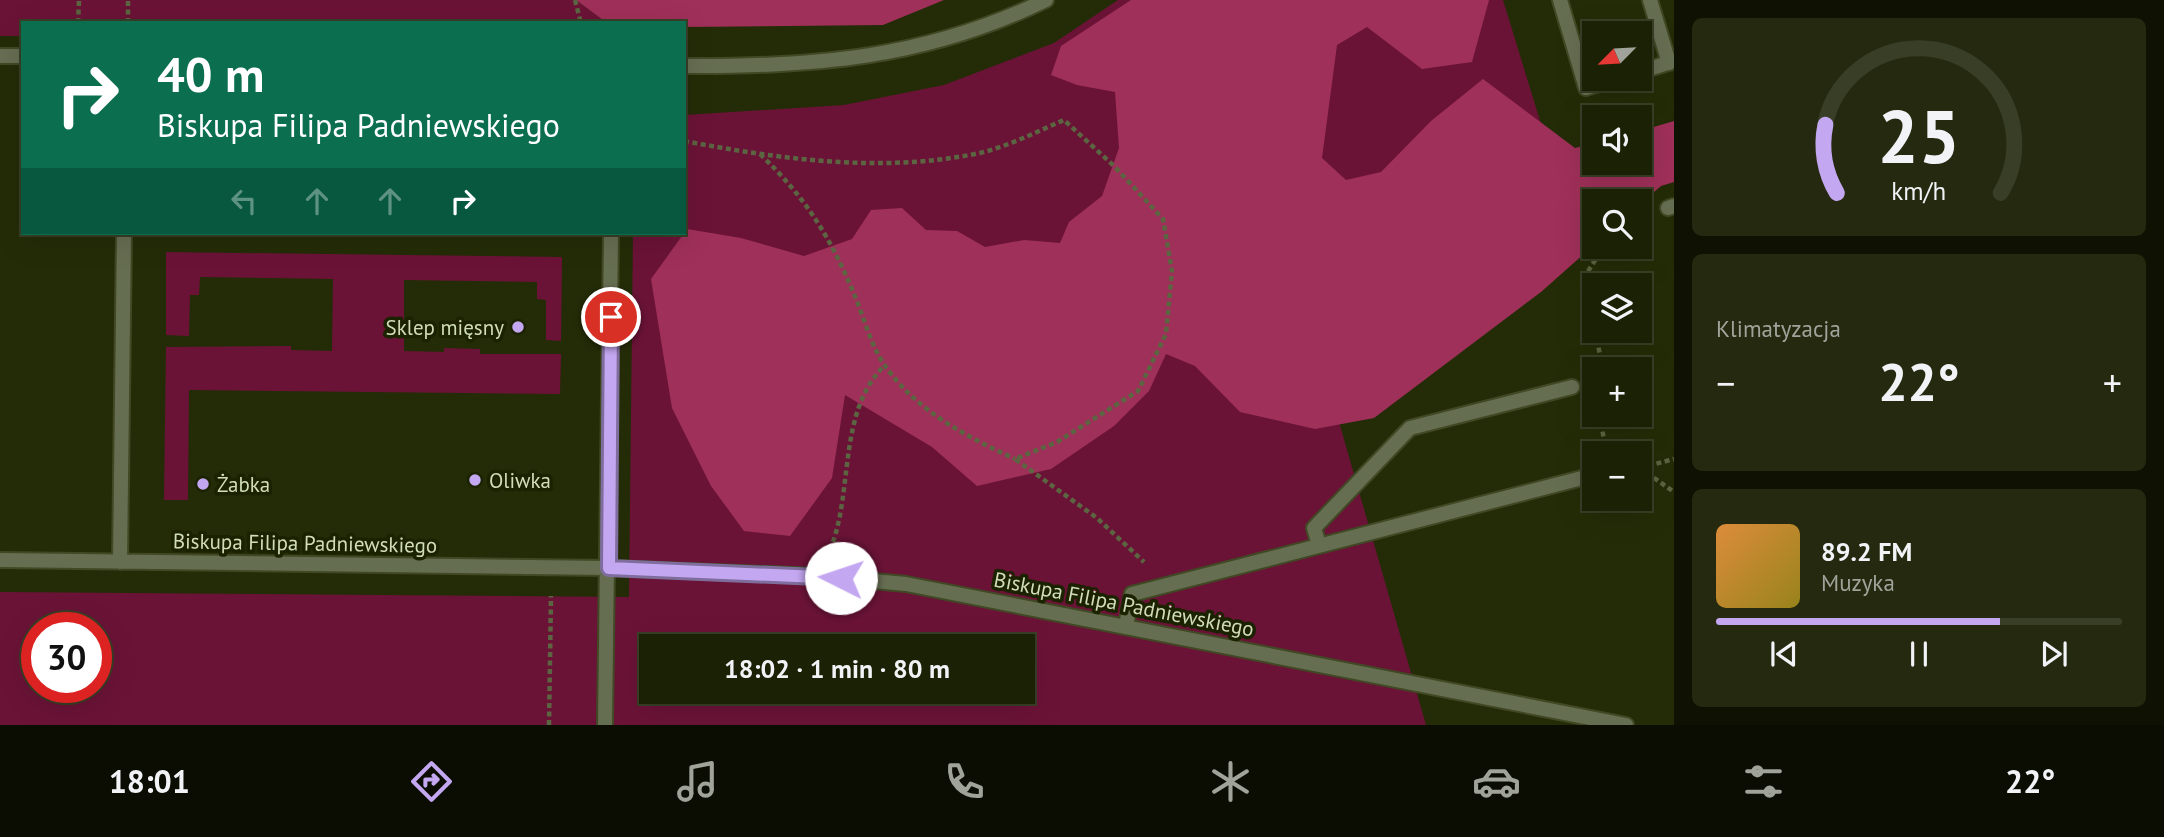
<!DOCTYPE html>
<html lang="pl">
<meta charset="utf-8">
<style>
body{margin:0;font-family:"PT Sans",sans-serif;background:#24290f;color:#f1f3f6;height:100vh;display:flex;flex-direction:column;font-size:26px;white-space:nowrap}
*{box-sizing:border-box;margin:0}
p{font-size:23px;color:#a0a39a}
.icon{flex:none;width:38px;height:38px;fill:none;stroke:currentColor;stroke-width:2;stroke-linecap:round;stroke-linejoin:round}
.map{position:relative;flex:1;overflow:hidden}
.side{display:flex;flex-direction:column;gap:18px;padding:18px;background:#0f1203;width:490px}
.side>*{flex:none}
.banner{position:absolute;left:21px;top:21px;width:665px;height:214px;border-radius:0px;box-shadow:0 7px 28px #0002,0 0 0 2px #393e27;background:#0b6e4f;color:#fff;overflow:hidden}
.needle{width:46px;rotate:246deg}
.buttons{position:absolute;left:1582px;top:21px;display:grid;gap:14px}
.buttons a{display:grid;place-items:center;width:70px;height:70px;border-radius:0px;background:#1b2105;box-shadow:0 7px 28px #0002,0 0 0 2px #393e27;font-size:35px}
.speed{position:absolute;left:21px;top:612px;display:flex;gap:14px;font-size:35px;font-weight:700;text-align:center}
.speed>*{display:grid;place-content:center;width:91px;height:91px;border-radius:50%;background:#1b2105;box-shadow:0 7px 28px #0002,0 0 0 2px #393e27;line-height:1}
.speed .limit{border:10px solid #d22;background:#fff;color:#111}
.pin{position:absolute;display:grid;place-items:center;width:60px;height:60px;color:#fff;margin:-30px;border:4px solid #fff;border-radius:50%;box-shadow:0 2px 7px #0007}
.me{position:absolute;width:77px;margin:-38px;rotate:274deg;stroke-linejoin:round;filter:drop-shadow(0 0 5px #0008)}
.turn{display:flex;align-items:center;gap:24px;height:147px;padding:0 21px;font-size:32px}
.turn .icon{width:91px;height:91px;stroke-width:2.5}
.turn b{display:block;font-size:49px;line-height:60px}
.lanes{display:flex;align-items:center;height:66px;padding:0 21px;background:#0003;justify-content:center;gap:35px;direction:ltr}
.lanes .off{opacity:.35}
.big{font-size:52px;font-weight:700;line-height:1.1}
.side .tile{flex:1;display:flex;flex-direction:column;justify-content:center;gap:10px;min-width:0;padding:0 24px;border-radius:10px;background:#24290f}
.side .dial{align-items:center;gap:0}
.dial svg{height:182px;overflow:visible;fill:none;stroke:#393e27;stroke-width:7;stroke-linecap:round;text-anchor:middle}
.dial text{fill:#f1f3f6;stroke:none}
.song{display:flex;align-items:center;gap:21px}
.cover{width:84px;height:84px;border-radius:10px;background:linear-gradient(135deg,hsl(30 70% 55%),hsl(50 70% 35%))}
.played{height:7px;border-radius:4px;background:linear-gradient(90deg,#c4a7f1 70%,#393e27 70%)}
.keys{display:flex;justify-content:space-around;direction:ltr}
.heat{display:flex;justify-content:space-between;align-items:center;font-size:38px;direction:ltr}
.trip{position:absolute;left:639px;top:634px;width:396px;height:70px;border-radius:0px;background:#1b2105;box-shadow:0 7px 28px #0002,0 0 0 2px #393e27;font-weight:700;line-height:70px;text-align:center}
.tabs{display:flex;height:112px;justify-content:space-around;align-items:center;background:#0b0d02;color:#a0a39a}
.tabs .icon{width:49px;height:49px}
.tabs .selected{color:#c4a7f1}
.tabs b{font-size:32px;color:#f1f3f6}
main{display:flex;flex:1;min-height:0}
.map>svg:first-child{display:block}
</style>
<main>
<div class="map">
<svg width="1674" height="725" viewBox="0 0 1674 725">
<rect width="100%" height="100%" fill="#242c07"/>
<path fill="#6b1337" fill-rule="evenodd" d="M 0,0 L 576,0 L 607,23 L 23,23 L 23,36 L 0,36 Z
M 1118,0 L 1503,0 L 1580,251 L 1339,422 L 1426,725 L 0,725 L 0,592 L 629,597 L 633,233 L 684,233 L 684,115 L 844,105 L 944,85 L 1054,43 ZM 37,628 L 96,628 L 96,688 L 37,688 ZM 651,646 L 1022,646 L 1022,691 L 651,691 Z
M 166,252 L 562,257 L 561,341 L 546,340 L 546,300 L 537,299 L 537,282 L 404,280 L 404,351 L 444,352 L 444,348 L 480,349 L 480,354 L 561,354 L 560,394 L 189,390 L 188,500 L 164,500 L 166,347 L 291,346 L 291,350 L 332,351 L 333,279 L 200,277 L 199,295 L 190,295 L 189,336 L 166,335 Z"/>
<path fill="#9f3059" d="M 576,0 L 944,0 L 883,25 L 684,27 L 684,23 L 607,23 Z
M 1131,0 L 1489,0 L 1472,62 L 1422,69 L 1367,27 L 1337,45 L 1322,158 L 1346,180 L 1381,172 L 1431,121 L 1483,79 L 1575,148 L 1594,143 L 1594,163 L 1640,163 L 1640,131 L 1674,121 L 1674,182 L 1661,186 L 1640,204 L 1640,201 L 1594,201 L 1594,245 L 1541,292 L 1374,418 L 1315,429 L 1240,412 L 1195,366 L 1166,354 L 1149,391 L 1114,426 L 1051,469 L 977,486 L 932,447 L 845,395 L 832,478 L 790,536 L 744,531 L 711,486 L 672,408 L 651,279 L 687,229 L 741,238 L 804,256 L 852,239 L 871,210 L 902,208 L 926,230 L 957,231 L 985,247 L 1024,240 L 1060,243 L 1069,222 L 1102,196 L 1119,148 L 1115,92 L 1077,85 L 1051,75 L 1061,46 Z"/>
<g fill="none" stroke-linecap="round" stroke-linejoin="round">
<g stroke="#404824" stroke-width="18">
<path id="street" d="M 1560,0 L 1586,88 L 1616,79
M 1650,0 L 1669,63
M 0,56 L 23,56
M 684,66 C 816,67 926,58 1046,0
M 1640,72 L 1674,61
M 1668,208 L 1674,206
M 1319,545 L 1314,528 L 1410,428 L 1572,387
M 0,560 L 609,568 L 819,576 L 906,584 L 1626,725
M 120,562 L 124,233
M 1126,626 L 1132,594 L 1582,478
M 605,725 L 611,233"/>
</g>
<path stroke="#5c6541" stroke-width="4.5" stroke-dasharray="5 3.5" stroke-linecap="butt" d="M 575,0 L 581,23
M 78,23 L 79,0
M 128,23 L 128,0
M 684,141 C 780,159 878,173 975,154 C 1005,148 1036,132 1064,120 L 1114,166 L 1163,219 L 1172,271 L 1166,334 L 1138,391 L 1057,442 L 1015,459 L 1097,518 L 1144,562
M 760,154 C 805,197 830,236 854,294 C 864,317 871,347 886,367 C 918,412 966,436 1015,459
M 1640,237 L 1656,232
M 1594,329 L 1585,276 L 1599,254 L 1608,247
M 1595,331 L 1603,369
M 1599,415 L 1607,453
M 1608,453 L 1618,453
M 1640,468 L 1674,492
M 1640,468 L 1674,459
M 830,550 C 854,492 837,413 884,366
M 549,725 L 551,596"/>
<use href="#street" stroke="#666e52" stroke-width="14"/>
</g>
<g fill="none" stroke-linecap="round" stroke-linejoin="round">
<g stroke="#7f6d9d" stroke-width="18">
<path id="route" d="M 611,317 L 609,568 L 841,578"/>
</g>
<use href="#route" stroke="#c4a7f1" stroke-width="12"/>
</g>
<g fill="#c4a7f1" stroke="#1a2200" stroke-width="2.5">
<circle cx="518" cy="327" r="7"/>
<circle cx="475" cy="480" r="7"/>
<circle cx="203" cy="484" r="7"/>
</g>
<g text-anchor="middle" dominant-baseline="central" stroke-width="7" stroke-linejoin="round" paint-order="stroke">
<g font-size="21" fill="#d1dcba" stroke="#1a2200" text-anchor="start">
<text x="504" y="327" text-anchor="end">Sklep mięsny</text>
<text x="489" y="480">Oliwka</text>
<text x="217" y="484">Żabka</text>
</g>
<g font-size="21" fill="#d1dcba" stroke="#1a2200">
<text transform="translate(305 543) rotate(1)">Biskupa Filipa Padniewskiego</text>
<text transform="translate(1124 604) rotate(11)">Biskupa Filipa Padniewskiego</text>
</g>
</g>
</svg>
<div class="buttons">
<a><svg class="needle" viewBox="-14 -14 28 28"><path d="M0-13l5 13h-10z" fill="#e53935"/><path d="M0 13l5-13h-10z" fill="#a0a39a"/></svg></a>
<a><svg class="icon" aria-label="sound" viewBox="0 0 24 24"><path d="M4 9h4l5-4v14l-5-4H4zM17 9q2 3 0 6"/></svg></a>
<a><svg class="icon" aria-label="search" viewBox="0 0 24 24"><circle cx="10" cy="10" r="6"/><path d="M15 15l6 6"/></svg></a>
<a><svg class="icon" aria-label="layers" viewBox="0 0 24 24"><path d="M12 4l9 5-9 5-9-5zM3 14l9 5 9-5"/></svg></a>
<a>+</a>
<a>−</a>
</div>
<div class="speed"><div class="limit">30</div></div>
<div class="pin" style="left:611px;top:317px;background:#d93025"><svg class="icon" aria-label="arrive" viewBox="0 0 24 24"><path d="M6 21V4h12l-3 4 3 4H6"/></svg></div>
<svg class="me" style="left:841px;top:578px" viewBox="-20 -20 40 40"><circle r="19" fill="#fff"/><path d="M0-13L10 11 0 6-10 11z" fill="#c4a7f1"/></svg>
<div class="trip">18:02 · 1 min · 80 m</div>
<div class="banner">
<div class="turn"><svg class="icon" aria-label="right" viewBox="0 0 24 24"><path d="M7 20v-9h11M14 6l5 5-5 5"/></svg><div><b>40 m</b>Biskupa Filipa Padniewskiego</div></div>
<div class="lanes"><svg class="icon off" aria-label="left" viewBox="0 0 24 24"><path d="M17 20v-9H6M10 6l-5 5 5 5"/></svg><svg class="icon off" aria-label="ahead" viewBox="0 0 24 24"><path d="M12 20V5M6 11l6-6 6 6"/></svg><svg class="icon off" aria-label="ahead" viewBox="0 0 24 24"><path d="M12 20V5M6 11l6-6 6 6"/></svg><svg class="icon" aria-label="right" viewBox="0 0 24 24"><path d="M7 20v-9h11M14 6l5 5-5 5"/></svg></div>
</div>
</div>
<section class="side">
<div class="tile dial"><svg viewBox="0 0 100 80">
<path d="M14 69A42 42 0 1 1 86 69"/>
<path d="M14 69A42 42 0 0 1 9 39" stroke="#c4a7f1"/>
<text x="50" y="56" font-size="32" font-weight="700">25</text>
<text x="50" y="72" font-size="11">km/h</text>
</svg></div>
<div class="tile"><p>Klimatyzacja</p>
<div class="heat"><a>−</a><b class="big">22°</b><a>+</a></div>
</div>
<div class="tile">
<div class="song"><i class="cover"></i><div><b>89.2 FM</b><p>Muzyka</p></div></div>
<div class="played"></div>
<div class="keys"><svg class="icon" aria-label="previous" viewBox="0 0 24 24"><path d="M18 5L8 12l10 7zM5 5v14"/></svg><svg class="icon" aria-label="pause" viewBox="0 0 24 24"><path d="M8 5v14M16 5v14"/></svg><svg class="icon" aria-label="next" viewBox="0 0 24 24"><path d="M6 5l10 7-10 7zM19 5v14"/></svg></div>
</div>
</section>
</main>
<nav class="tabs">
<b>18:01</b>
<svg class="icon selected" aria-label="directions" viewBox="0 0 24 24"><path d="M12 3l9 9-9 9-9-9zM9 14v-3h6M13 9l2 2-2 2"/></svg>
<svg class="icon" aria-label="music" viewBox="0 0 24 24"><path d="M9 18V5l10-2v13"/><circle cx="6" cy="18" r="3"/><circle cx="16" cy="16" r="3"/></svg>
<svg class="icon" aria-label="phone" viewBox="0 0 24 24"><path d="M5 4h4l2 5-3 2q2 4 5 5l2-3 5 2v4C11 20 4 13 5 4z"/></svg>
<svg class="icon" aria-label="climate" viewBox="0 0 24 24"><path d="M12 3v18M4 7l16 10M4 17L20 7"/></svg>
<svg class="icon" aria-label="car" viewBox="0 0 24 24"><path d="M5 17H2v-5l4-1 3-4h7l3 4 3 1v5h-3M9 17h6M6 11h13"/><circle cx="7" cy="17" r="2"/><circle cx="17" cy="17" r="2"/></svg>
<svg class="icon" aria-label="filters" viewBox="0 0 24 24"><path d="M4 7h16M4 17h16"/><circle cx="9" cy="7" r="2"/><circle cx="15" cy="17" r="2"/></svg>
<b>22°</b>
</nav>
